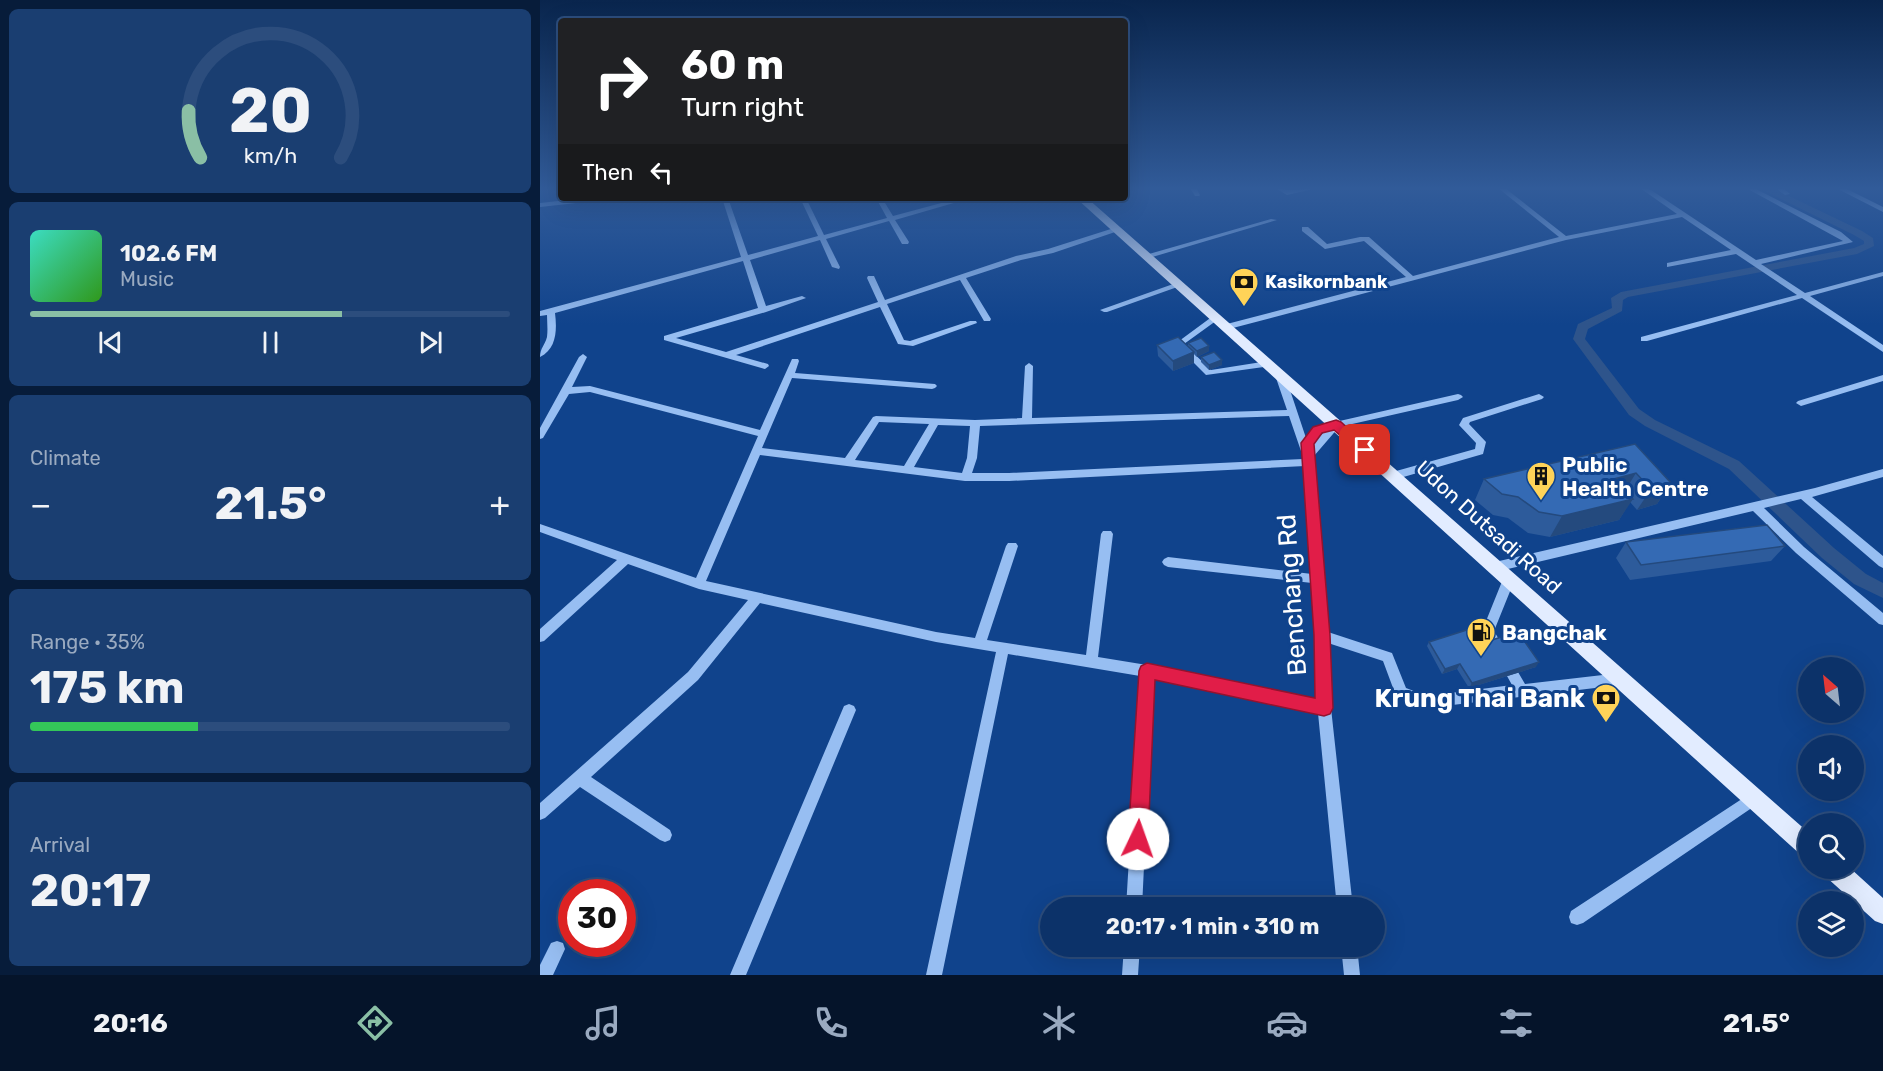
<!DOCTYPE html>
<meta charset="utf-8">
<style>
body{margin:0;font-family:Rubik,sans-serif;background:#1a3e71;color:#f1f3f6;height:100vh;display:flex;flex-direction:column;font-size:22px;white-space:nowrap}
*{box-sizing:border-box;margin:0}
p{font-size:20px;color:#9aaac0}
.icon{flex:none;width:33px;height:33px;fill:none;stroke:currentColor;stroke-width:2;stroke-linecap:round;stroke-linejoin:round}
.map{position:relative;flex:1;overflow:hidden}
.details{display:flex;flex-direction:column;gap:9px;padding:9px;background:#071c3a;width:540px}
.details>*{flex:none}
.hud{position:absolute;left:18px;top:18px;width:570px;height:183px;border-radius:6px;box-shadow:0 6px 24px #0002,0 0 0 2px #2c4d7d;background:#202124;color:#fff;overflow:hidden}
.needle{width:39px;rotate:332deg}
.buttons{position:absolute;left:1258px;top:657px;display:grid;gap:12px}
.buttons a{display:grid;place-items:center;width:66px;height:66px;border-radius:50%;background:#0c3269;box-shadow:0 6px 24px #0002,0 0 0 2px #2c4d7d;font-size:30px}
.speed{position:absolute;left:18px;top:879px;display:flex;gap:12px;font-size:30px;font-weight:700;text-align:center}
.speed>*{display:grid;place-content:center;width:78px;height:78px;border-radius:50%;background:#0c3269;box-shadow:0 6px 24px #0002,0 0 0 2px #2c4d7d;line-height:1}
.speed .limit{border:9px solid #d22;background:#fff;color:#111}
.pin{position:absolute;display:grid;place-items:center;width:51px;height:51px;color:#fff;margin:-26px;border-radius:12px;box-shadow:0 3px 9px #0006}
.me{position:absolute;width:66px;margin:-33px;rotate:3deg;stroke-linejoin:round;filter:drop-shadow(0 0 4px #0008)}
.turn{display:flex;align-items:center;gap:21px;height:126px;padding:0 24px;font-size:27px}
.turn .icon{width:78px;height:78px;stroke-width:2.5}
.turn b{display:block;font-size:42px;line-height:51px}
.then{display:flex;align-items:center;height:57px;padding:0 24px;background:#0003;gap:12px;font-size:22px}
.big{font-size:45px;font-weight:700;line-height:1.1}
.details .widget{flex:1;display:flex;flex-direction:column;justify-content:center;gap:9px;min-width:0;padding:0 21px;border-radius:9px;background:#1a3e71}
.details .dial{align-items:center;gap:0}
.dial svg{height:156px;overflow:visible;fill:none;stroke:#2c4d7d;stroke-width:7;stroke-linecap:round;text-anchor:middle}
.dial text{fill:#f1f3f6;stroke:none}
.song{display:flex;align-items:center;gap:18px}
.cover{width:72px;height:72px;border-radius:9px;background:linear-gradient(135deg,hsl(170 70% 55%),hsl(110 70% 35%))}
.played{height:6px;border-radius:3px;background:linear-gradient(90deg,#8abfa5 65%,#2c4d7d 65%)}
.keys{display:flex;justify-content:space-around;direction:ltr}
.heat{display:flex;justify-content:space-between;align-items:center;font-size:33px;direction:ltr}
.charge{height:9px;border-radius:4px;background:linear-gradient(90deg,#34c759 35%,#2c4d7d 0)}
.trip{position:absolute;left:500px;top:897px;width:345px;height:60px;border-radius:30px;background:#0c3269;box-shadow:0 6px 24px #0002,0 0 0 2px #2c4d7d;font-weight:700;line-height:60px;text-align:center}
.tabs{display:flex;height:96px;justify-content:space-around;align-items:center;background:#05142a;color:#9aaac0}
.tabs .icon{width:42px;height:42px}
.tabs .active{color:#8abfa5}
.tabs b{font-size:27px;color:#f1f3f6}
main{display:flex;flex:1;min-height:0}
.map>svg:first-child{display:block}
</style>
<main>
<section class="details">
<div class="widget dial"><svg viewBox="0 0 100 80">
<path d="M14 69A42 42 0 1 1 86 69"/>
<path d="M14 69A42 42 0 0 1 8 45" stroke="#8abfa5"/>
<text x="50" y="56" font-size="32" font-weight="700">20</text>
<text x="50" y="72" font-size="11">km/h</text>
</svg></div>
<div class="widget">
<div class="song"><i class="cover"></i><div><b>102.6 FM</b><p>Music</p></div></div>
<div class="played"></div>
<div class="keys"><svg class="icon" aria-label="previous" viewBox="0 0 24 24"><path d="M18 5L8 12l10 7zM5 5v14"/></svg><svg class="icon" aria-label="pause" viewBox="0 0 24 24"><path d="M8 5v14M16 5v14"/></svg><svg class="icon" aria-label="next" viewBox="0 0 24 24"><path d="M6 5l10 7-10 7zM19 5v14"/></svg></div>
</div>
<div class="widget"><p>Climate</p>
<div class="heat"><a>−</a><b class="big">21.5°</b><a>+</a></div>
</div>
<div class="widget"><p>Range · 35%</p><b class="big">175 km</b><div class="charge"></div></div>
<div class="widget"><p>Arrival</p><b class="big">20:17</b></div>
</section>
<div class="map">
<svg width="1343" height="975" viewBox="0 0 1343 975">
<rect width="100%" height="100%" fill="#10438c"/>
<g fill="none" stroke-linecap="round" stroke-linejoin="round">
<path fill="#2e548b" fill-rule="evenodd" d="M 1219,188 L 1232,188 L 1322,231 L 1333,238 L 1334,246 L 1317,254 L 1088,297 L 1083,300 L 1082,311 L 1048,329 L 1045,339 L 1099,409 L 1115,420 L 1199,461 L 1294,548 L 1326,574 L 1343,583 L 1343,598 L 1314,584 L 1282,558 L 1189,469 L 1105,426 L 1089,415 L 1033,339 L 1038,324 L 1072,308 L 1071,298 L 1081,292 L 1314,248 L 1324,244 L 1324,241 L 1314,235 Z"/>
<path fill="#97bef2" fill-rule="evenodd" d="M 650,188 L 656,188 L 660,195 L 659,196 L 655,196 Z
M 735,188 C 741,188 746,190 751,190 C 760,190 769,188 778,188 L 747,195 Z
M 958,188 L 965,188 L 1026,236 L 1137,214 L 1100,188 L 1108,188 L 1216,260 L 1303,241 L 1206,188 L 1214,188 L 1301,232 L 1313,242 L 1221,264 L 1265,293 L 1343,272 L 1343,276 L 1270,296 L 1343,345 L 1343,352 L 1262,298 L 1107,341 L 1101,341 L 1101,337 L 1257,295 L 1196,254 L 1127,267 L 1127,263 L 1191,250 L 1142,217 L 1026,240 L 689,329 L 686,330 L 682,327 L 683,325 L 866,277 L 824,241 L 785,249 L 762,231 L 762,227 L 768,227 L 787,244 L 820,237 L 829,237 L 873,276 L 1019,237 Z
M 1235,188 L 1243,188 L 1250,194 L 1245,195 Z
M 1296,188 L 1305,188 L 1343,207 L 1343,212 Z
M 45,198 L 66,198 L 63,200 L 0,207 L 0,203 Z
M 182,198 L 188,198 L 208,255 L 278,236 L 260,198 L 266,198 L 284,235 L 347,218 L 336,198 L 342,198 L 353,216 L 420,198 L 431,198 L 355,220 L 369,242 L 368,244 L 362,244 L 349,221 L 286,239 L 300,267 L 299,269 L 292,267 L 280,240 L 210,260 L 226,306 L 262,296 L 266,298 L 226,312 L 136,338 L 186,352 L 338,302 L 327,278 L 328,276 L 334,276 L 345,300 L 476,256 L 508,249 L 574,228 L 581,230 L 513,253 L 481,260 L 426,278 L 451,319 L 450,321 L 444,321 L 420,280 L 347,304 L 364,340 L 370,341 L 430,321 L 436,321 L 437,323 L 373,346 L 358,344 L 340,307 L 196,355 L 228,364 L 229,366 L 225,369 L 124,340 L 124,336 L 218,308 L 203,261 L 15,313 C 17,329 17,349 0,357 C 0,348 5,345 7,337 C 8,329 7,322 7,315 L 0,316 L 0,311 L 201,257 Z
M 731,219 L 737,220 L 609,258 L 602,256 Z
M 636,283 L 639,283 L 643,285 L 567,312 L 564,312 L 560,310 Z
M 673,316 L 676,316 L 680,318 L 644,344 L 671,370 L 728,361 L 732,364 L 731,366 L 666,375 L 635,344 Z
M 43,354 L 47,357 L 32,387 L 50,386 L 220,430 L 252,359 L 258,359 L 259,361 L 255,373 L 395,384 L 397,386 L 395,388 L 392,389 L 252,378 L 222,448 L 305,458 L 333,417 L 336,416 L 435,420 L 482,418 L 485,366 L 489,363 L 493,366 L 492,418 L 747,410 L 735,375 L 740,372 L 745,375 L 766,438 L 772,430 L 782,425 L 918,394 L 921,395 L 923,397 L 918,400 L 799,427 L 774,456 L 788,632 L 852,653 L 866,688 L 887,696 L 972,685 L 942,631 L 963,579 L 965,576 L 969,574 L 973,576 L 975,579 L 954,631 L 985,684 L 1080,673 L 1085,675 L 1086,679 L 1085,683 L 1080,685 L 887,708 L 856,696 L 843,661 L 788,643 L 791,708 L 813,908 L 797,908 L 778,713 L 613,678 L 602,908 L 586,908 L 600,676 L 468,654 L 402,975 L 386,975 L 456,652 L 396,642 L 220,603 L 158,680 L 51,777 L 130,830 L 132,835 L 130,840 L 125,842 L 120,840 L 40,787 L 5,818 L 0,820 L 0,803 L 148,672 L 208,600 L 159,589 L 88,564 L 4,641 L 0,642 L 0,629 L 77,560 L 0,532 L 0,524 L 156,578 L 218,436 L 50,392 L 29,394 L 3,438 L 0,439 L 0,428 L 39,357 ZM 749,416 L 761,451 L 764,454 L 763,459 L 469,473 L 432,473 L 437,458 L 440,426 ZM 339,422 L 389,424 L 364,466 L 315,460 ZM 398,425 L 430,426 L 427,458 L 422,473 L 374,467 ZM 785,431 L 773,444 L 778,434 ZM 220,455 L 425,481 L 469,481 L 765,466 L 772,574 L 628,557 L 624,559 L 622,562 L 624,565 L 628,567 L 772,583 L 777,700 L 607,665 L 558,657 L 573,534 L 571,531 L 563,531 L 561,534 L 546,655 L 447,640 L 478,546 L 476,543 L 468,543 L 466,546 L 435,638 L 396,632 L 166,581 Z
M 1343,375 L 1343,381 L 1261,406 L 1256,403 L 1258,401 Z
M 999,394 L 1004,397 L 1002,399 L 930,422 L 929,424 L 946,442 L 943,454 L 853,480 L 848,476 L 849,473 L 935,449 L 936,443 L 919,425 L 923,418 Z
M 1343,469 L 1343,477 L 1272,497 L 1343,556 L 1343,568 L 1339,566 L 1261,499 L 1224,508 L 1264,547 L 1343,613 L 1343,625 L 1339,624 L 1256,553 L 1213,511 L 955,572 L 951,570 L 949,567 L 951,564 L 955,562 L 1275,488 Z
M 309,704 L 314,706 L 316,710 L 206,975 L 190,975 L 304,706 Z
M 1214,791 L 1219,793 L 1221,798 L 1219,803 L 1043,923 L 1037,925 L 1031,923 L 1029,917 L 1031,911 Z
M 17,941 L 23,943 L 25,949 L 13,975 L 0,975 L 0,965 L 11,943 Z
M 584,946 L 600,946 L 598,975 L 582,975 Z
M 801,946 L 817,946 L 820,975 L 804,975 Z"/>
<path fill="#e2ecff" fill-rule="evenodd" d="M 536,198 L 547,198 L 1269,833 L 1269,858 L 1261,855 Z
M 1282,868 L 1310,868 L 1343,898 L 1343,924 L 1335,921 L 1285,876 Z"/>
</g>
<path fill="#2d5b9b" d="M 648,343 L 669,346 L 669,351 L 657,357 L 654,354 L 654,363 L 633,371 L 618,356 L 617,345 L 648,347 Z
M 661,357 L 682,360 L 682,365 L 669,370 L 661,362 Z
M 1095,444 L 1131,483 L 1117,504 L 1097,510 L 1090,502 L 1079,520 L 1010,537 L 988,533 L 968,518 L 953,515 L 935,500 L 944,479 Z
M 1086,542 L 1245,546 L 1231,561 L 1090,580 L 1076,558 Z
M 889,642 L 942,643 L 996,667 L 929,688 L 917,669 L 902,674 L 887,646 Z"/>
<path fill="#244a7e" d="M 669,346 L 669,351 L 657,357 L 657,351 Z
M 654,352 L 654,363 L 633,371 L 633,361 Z
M 682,360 L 682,365 L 669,370 L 669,365 Z
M 1096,473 L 1083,494 L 1074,479 Z
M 1131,483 L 1117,504 L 1097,510 L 1111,489 Z
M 1093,499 L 1079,520 L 1010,537 L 1022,516 Z
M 999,662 L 996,667 L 929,688 L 932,683 Z
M 920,664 L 917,669 L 902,674 L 905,669 Z"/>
<path fill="#346ab4" stroke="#244a7e" stroke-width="1.5" d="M 638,337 L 654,352 L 633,361 L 617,345 Z
M 661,338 L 669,346 L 657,351 L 648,343 Z
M 674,352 L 682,360 L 669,365 L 661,357 Z
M 1095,444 L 1131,483 L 1111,489 L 1096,473 L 1074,479 L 1093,499 L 1022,516 L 999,512 L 978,497 L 962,494 L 944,479 Z
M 1227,525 L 1245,546 L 1101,565 L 1086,542 Z
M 933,628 L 942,643 L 978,632 L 999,662 L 932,683 L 920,664 L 905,669 L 889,642 Z"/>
<linearGradient id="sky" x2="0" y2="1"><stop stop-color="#09254d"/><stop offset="0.58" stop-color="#315b99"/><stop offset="1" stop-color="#315b99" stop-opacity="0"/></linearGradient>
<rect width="1343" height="325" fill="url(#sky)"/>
<path fill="#e11d48" stroke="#92132f" stroke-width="1.5" d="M 796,420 L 801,422 L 831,450 L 829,453 L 820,453 L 794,430 L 782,433 L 774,444 L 790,635 L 793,708 L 790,714 L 784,716 L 615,680 L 608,839 L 605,846 L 598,849 L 591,846 L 588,839 L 599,671 L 601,666 L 607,663 L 775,698 L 774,635 L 761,443 L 773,427 Z"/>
<defs>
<g id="bank-pin" transform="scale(1.5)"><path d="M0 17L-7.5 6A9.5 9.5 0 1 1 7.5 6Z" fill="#ffd358" stroke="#10438c"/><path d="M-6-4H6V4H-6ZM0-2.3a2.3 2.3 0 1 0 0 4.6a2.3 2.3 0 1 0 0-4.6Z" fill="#111"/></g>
<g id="building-pin" transform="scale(1.5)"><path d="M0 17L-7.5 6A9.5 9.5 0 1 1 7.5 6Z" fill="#ffd358" stroke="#10438c"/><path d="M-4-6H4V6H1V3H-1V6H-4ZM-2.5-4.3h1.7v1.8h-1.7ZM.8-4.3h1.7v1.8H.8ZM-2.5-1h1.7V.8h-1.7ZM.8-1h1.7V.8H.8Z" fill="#111"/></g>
<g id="fuel-pin" transform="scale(1.5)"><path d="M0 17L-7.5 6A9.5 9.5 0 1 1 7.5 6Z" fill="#ffd358" stroke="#10438c"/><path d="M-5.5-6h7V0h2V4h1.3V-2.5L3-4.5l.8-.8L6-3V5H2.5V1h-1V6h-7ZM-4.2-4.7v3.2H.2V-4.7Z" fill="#111"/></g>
</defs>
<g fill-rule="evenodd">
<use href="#bank-pin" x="704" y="282"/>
<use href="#building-pin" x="1001" y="476"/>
<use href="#fuel-pin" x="941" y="632"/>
<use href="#bank-pin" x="1066" y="698"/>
</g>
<g text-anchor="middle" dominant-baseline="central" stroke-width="6" stroke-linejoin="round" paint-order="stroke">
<g font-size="18" font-weight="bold" fill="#fff" stroke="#10438c" text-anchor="start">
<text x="725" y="282">Kasikornbank</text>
</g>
<g font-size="21" font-weight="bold" fill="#fff" stroke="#10438c" text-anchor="start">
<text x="1022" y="464">Public<tspan x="1022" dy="24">Health Centre</tspan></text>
<text x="962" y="632">Bangchak</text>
</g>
<g font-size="21" fill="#fff" stroke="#10438c">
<text transform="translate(949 527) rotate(42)">Udon Dutsadi Road</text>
</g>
<g font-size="26" fill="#fff" stroke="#10438c">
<text transform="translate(752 595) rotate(-94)">Benchang Rd</text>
</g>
<g font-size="26" font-weight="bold" fill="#fff" stroke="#10438c" text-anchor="end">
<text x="1045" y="698">Krung Thai Bank</text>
</g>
</g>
</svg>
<div class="buttons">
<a><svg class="needle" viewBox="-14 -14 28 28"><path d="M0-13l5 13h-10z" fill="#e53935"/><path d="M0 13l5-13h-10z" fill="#9aaac0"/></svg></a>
<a><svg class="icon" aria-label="sound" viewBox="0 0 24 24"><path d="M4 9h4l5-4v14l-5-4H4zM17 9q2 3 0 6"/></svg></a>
<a><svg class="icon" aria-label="search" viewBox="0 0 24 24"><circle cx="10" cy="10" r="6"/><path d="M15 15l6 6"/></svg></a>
<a><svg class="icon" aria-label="layers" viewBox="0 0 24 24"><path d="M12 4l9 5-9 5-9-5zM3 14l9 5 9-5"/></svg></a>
</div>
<div class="speed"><div class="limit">30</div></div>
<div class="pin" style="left:825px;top:450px;background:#d93025"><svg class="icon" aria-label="arrive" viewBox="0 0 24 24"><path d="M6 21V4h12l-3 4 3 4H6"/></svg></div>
<svg class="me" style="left:598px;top:839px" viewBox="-20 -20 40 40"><circle r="19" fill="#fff"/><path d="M0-13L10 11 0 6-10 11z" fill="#e11d48"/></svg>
<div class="trip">20:17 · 1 min · 310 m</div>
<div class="hud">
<div class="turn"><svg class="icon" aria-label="right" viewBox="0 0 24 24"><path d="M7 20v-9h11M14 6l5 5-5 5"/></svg><div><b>60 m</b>Turn right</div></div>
<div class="then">Then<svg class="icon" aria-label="left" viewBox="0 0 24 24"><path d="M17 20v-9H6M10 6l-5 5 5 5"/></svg></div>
</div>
</div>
</main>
<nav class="tabs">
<b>20:16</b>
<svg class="icon active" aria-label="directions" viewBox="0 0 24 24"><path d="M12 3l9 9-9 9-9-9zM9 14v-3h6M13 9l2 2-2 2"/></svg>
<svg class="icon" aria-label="music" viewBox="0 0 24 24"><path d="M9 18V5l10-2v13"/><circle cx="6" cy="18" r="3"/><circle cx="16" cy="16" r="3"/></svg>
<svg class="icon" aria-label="phone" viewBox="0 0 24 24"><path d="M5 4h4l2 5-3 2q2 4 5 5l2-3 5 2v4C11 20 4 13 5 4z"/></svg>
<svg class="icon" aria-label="climate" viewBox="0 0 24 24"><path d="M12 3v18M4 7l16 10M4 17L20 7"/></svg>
<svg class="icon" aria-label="car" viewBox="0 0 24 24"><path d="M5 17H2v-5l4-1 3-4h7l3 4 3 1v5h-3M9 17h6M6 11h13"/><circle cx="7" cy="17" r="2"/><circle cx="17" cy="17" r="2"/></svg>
<svg class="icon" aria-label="filters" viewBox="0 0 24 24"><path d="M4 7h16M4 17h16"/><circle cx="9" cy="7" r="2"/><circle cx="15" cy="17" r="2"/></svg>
<b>21.5°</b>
</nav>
